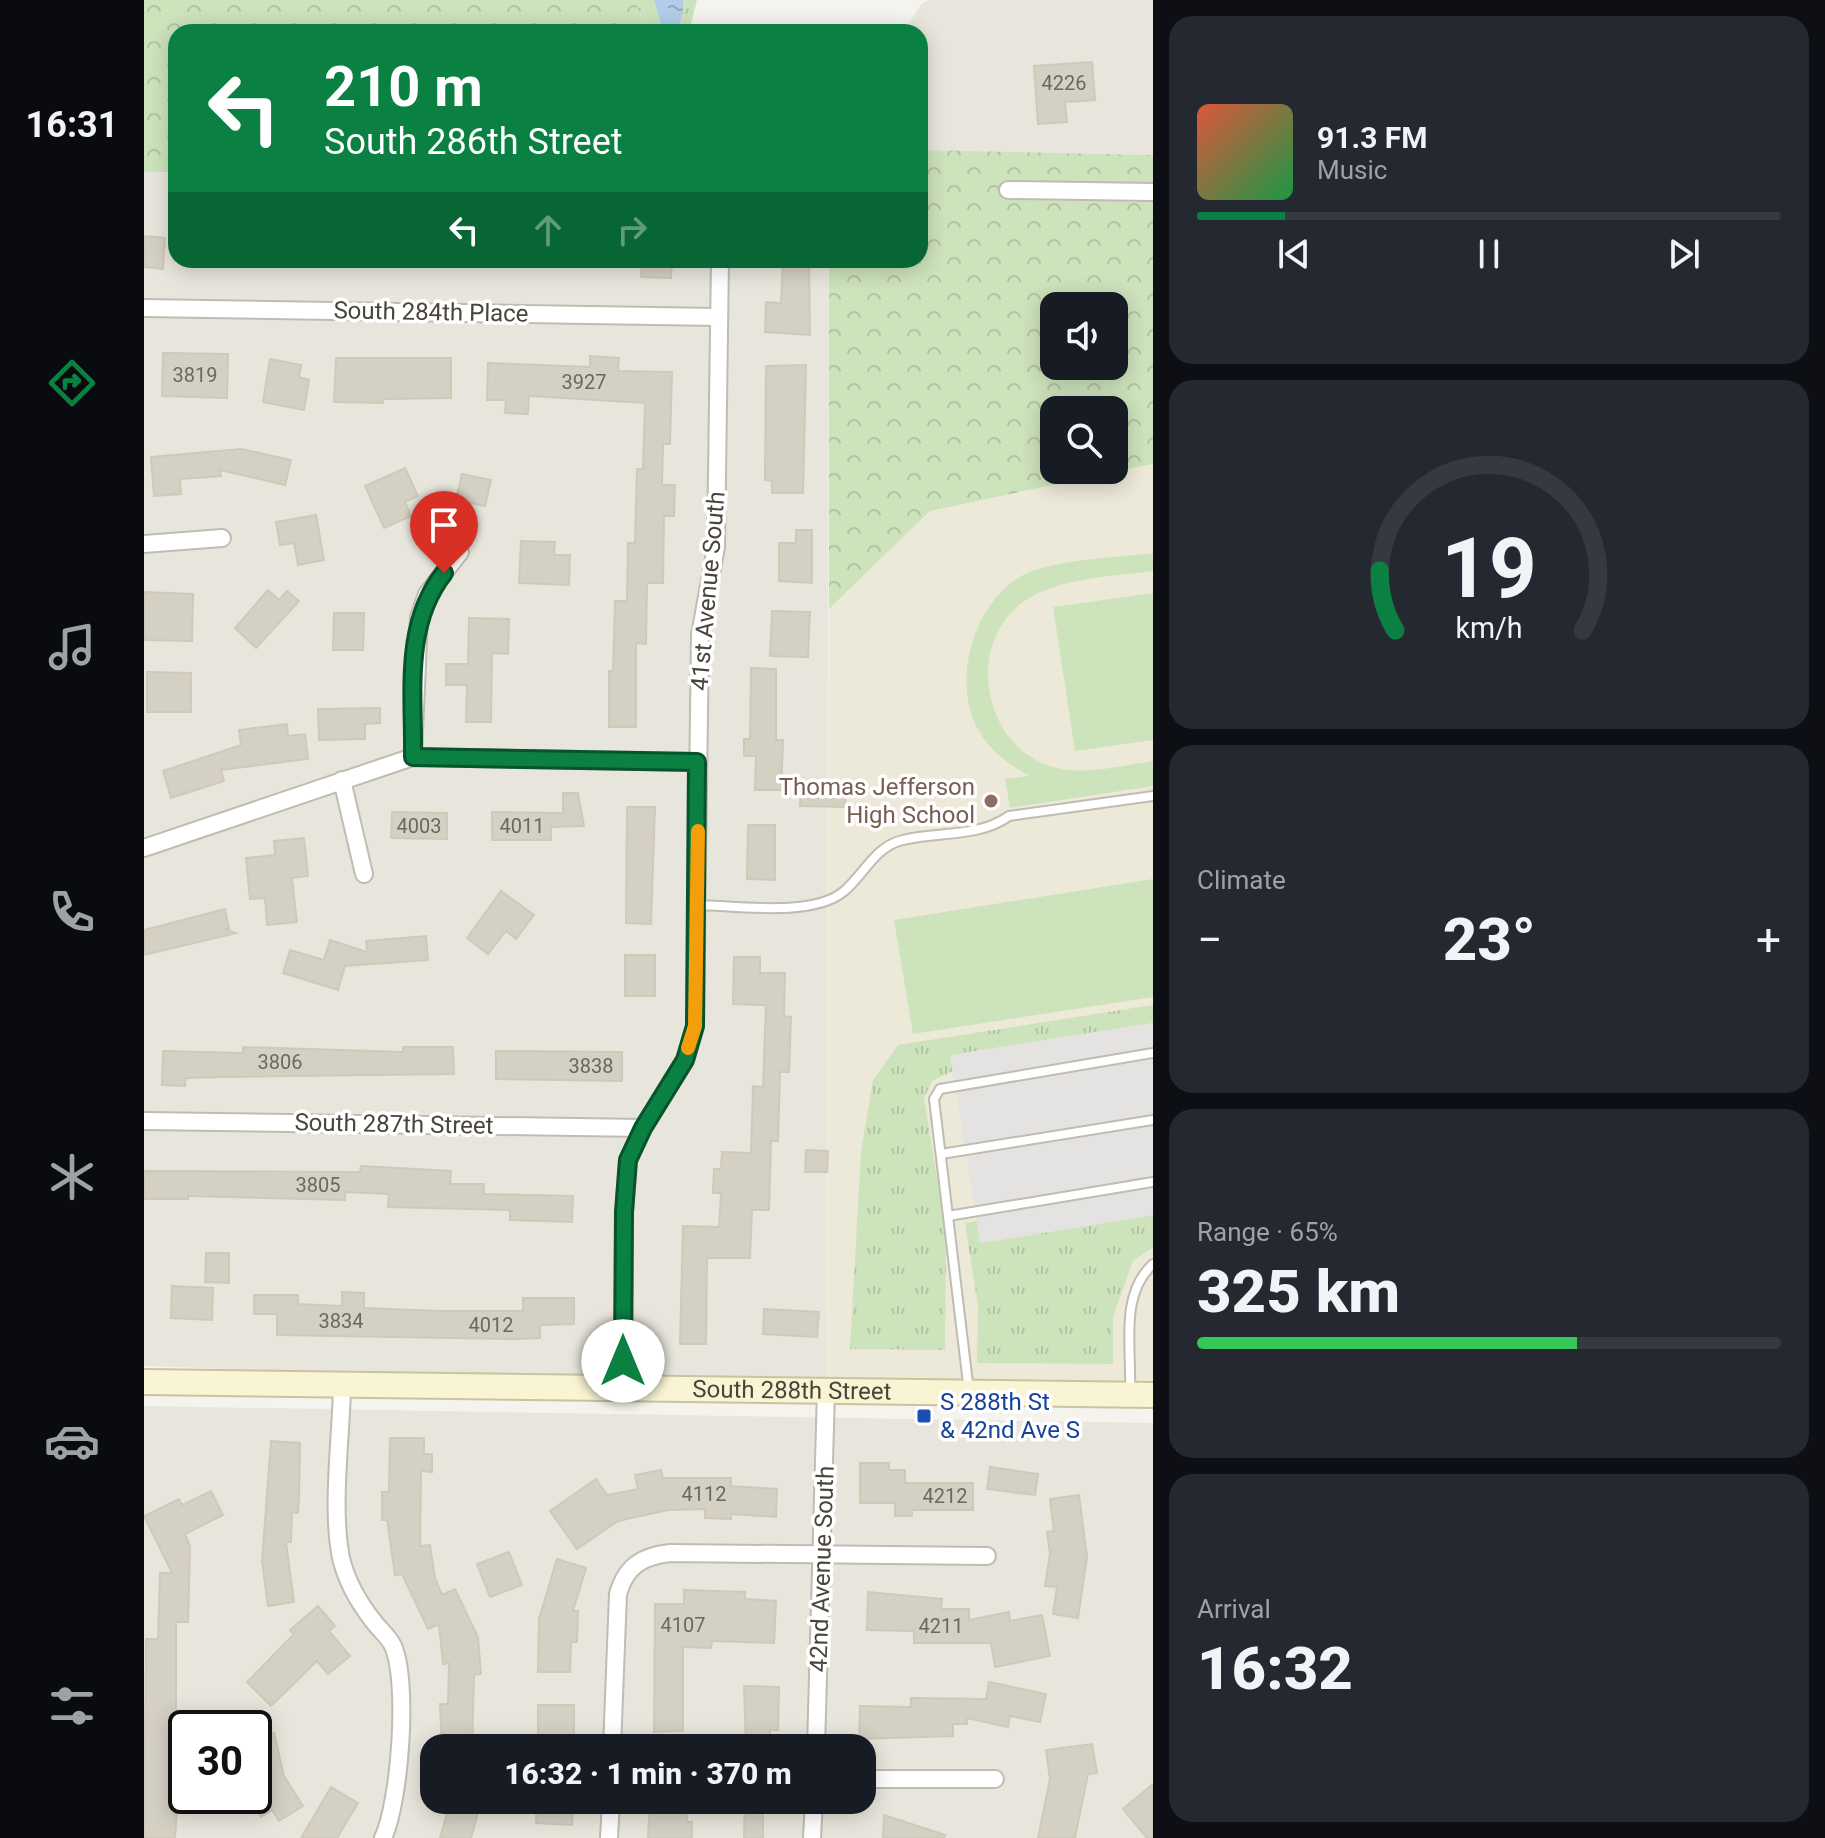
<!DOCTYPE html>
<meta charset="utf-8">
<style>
body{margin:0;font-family:Roboto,sans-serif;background:#242831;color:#f1f3f6;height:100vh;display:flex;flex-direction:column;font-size:30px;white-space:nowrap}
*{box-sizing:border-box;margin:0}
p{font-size:26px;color:#9ea1a6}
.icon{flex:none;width:44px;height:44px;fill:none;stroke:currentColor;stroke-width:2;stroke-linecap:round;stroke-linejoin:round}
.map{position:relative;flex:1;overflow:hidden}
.details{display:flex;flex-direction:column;gap:16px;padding:16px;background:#0d0f14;width:672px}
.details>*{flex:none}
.top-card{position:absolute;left:24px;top:24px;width:760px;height:244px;border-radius:24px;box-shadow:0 4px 20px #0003;background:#0b8043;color:#fff;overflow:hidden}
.buttons{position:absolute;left:896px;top:292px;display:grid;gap:16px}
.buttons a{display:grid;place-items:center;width:88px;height:88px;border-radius:16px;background:#171b24;box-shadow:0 4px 20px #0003;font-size:40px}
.speed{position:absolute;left:24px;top:1710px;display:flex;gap:16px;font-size:40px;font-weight:700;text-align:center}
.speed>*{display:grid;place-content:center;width:104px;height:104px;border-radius:50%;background:#171b24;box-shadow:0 4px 20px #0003;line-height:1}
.speed .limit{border:4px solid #111;border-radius:12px;background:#fff;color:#111}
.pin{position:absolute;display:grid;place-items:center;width:68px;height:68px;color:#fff;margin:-82px -34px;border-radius:50% 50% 50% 0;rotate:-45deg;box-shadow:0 0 8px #0007}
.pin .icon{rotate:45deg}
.me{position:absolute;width:88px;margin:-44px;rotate:0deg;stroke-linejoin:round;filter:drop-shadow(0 0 6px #0008)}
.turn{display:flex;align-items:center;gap:28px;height:168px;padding:0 24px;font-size:36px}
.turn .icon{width:104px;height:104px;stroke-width:2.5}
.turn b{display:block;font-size:56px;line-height:68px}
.lanes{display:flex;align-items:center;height:76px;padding:0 24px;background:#0003;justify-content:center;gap:40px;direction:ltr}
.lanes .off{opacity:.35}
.big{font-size:60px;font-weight:800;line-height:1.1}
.details .card{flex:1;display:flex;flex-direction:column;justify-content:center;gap:12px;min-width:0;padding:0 28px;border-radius:24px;background:#242831}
.details .dial{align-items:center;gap:0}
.dial svg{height:208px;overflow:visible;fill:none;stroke:#363941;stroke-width:7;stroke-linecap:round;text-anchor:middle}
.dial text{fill:#f1f3f6;stroke:none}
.song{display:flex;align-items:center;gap:24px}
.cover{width:96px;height:96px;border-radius:12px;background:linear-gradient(135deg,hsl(10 70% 55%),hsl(140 70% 35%))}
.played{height:8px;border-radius:4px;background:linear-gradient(90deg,#0b8043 15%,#363941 15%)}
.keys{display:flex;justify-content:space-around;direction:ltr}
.heat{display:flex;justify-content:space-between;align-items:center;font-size:44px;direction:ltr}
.charge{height:12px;border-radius:6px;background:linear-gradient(90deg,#34c759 65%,#363941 0)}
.trip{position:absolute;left:276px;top:1734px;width:456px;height:80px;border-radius:24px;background:#171b24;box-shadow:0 4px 20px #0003;font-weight:800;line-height:80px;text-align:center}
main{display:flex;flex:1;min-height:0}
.dock{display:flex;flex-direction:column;width:144px;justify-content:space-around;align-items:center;background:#090b0e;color:#9ea1a6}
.dock .icon{width:56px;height:56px}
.dock .active{color:#0b8043}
.dock b{font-size:36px;color:#f1f3f6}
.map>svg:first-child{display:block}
</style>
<main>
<nav class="dock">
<b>16:31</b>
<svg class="icon active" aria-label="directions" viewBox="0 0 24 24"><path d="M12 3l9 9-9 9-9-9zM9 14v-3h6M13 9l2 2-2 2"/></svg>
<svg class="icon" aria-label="music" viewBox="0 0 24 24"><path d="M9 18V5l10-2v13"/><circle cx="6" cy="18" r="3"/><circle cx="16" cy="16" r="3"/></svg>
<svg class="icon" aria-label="phone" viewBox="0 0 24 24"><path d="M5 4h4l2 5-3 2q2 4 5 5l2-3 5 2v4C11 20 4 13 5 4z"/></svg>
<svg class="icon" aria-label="climate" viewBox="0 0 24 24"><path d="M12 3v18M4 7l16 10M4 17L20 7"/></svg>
<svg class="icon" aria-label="car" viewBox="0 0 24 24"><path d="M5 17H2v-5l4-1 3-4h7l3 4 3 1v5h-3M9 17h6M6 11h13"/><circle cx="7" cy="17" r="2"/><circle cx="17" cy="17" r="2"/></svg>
<svg class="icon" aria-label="filters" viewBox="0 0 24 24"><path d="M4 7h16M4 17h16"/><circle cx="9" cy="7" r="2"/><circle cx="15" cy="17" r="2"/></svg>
</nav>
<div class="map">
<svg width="1009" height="1838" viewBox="0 0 1009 1838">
<defs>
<pattern id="grass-tufts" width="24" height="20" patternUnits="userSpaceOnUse" patternTransform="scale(2)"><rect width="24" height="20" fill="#cde3bc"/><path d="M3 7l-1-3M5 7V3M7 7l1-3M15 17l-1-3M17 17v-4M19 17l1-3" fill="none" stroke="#b2c4a2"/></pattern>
<pattern id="forest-crowns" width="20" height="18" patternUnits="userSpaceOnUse" patternTransform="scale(2)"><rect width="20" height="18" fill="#cde3bc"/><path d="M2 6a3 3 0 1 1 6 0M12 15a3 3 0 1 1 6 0" fill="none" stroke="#b2c4a2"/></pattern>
<pattern id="water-ripples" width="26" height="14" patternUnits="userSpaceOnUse" patternTransform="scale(2)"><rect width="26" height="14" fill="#b2cce9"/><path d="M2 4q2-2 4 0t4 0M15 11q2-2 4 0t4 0" fill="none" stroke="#93a7be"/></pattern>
</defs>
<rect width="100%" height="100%" fill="#f5f3ed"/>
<path fill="#e8e6dc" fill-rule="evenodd" d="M 787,0 L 1009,0 L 1009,155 L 776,150 L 776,32 L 759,32 L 778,3 Z
M 0,172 L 32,172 L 32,260 L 685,260 L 682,1390 L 0,1366 Z
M 0,1406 L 1009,1423 L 1009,1838 L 0,1838 ZM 42,1728 L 110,1728 L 110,1796 L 42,1796 ZM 290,1748 L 718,1748 L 718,1800 L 290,1800 Z"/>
<path fill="#ece9d9" d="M 1009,464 L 1009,1395 L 682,1390 L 685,609 L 786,511 Z"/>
<path fill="url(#grass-tufts)" d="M 491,0 L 510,0 L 519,32 L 503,32 Z
M 540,0 L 553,0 L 545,32 L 535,32 Z
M 1009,1005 L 1009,1023 L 807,1055 L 809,1071 L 788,1081 L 780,1098 L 802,1232 L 801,1350 L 706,1349 L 717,1151 L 729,1080 L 754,1045 Z
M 1009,1215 L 1009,1247 L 989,1261 L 969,1317 L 969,1364 L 833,1363 L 834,1306 L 821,1223 L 833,1221 L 837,1243 Z"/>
<path fill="url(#forest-crowns)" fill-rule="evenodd" d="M 0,0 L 491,0 L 503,32 L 32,32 L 32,172 L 0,172 Z
M 776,150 L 1009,155 L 1009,464 L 786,511 L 685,609 L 685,260 L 776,260 ZM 910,306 L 970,306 L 970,366 L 910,366 ZM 910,410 L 970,410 L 970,470 L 910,470 Z"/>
<path fill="#cde3bc" d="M 1009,553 L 1009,571 C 968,577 915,577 879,602 C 817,648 842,756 918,769 C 947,774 980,765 1009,761 L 1009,786 L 866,808 L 861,779 L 885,776 C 865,764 846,751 835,731 C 806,681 830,600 881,574 C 908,560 977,557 1009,553 Z
M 1009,593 L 1009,740 L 931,751 L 909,607 Z
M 1009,879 L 1009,997 L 769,1034 L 750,920 Z"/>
<path fill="#e4e3e1" d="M 1009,1023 L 1009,1215 L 836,1243 L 806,1055 Z"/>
<path fill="url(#water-ripples)" d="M 510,0 L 540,0 L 535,32 L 519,32 Z"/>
<path fill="#d5d0c4" stroke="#cfc9b8" stroke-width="2" d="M 948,62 L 951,100 L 921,102 L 923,122 L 894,124 L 890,66 Z
M 0,236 L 21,238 L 19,269 L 0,267 Z
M 498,260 L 528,260 L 527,278 L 497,277 Z
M 639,260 L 665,260 L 666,335 L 621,332 L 622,302 L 637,303 Z
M 19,353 L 84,354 L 83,398 L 18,396 Z
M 446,356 L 475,358 L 474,371 L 528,372 L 526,444 L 519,444 L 518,485 L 531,485 L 530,516 L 520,516 L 519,583 L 503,583 L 502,644 L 492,643 L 492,727 L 465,727 L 465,671 L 469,671 L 471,601 L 483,601 L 484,543 L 491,543 L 493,469 L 499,469 L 501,403 L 385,396 L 384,414 L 361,413 L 362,400 L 343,400 L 344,363 L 446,367 Z
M 192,358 L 307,358 L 307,398 L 239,399 L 239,403 L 190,402 Z
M 126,359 L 157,365 L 155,377 L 165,380 L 160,410 L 119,402 Z
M 662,365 L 659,493 L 628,493 L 628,481 L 621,480 L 622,366 Z
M 97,449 L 147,460 L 141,485 L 76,470 L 77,476 L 36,479 L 37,494 L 10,496 L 7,457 Z
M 261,468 L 274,496 L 261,502 L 267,516 L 240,528 L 221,486 Z
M 318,474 L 347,480 L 341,506 L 312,500 Z
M 172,515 L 180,560 L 154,565 L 150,543 L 136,545 L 132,522 Z
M 652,530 L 668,530 L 668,583 L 635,581 L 635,543 L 652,543 Z
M 377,541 L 411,542 L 410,555 L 426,555 L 425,585 L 375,583 Z
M 124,590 L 135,600 L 143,591 L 155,601 L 112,648 L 91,628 Z
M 0,592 L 49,594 L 48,641 L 0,640 Z
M 628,611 L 666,612 L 664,657 L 626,656 Z
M 190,613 L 220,613 L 219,650 L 189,650 Z
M 325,618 L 365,619 L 364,654 L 348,653 L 347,722 L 322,722 L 323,685 L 302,685 L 302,664 L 324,664 Z
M 607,668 L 632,669 L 632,740 L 639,740 L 637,790 L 611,790 L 612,756 L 600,756 L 600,739 L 606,739 Z
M 3,672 L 47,673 L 47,712 L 3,712 Z
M 236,708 L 236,723 L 221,724 L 221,739 L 175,740 L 174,709 Z
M 143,724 L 144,736 L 161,734 L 164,759 L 77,770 L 80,781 L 27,798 L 19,771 L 97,745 L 95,730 Z
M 657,785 L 702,785 L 701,807 L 656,806 Z
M 419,793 L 434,793 L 440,826 L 407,827 L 407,840 L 348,840 L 348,812 L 419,813 Z
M 483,807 L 511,807 L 507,924 L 482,923 Z
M 248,812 L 303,813 L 303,839 L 247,838 Z
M 604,825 L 631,825 L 631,880 L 603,879 Z
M 160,838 L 164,876 L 148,878 L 153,922 L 123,925 L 121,898 L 106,899 L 102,858 L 131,855 L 130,841 Z
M 357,891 L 390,915 L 372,939 L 362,931 L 344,954 L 323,938 Z
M 81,909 L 85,929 L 80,929 L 92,933 L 0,955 L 0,930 Z
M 282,936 L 284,960 L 201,966 L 194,990 L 139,973 L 146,950 L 180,960 L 186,940 L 223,952 L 222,941 Z
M 481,955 L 511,955 L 511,996 L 481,996 Z
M 590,957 L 616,957 L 616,973 L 641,973 L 640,1016 L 647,1017 L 645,1072 L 636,1072 L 634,1141 L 627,1141 L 625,1210 L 608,1210 L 606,1258 L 563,1258 L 562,1344 L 536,1344 L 539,1226 L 575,1227 L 577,1193 L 569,1193 L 570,1169 L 577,1169 L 578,1152 L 607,1153 L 609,1086 L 619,1087 L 622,1005 L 589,1004 Z
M 99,1047 L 259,1052 L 259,1047 L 309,1047 L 310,1074 L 78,1077 L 42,1078 L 41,1086 L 18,1085 L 19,1051 L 99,1053 Z
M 352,1051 L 478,1052 L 478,1081 L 352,1079 Z
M 662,1150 L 684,1151 L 683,1172 L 661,1172 Z
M 217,1166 L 307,1171 L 306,1184 L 340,1184 L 340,1194 L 429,1196 L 428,1222 L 366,1220 L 366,1210 L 244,1207 L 245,1194 L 201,1192 L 201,1200 L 44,1196 L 44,1199 L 0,1199 L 0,1171 L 216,1172 Z
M 62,1253 L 85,1253 L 85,1283 L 61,1282 Z
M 28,1286 L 69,1288 L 68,1320 L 27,1318 Z
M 198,1292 L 220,1293 L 220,1308 L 296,1311 L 379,1311 L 379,1298 L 430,1298 L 430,1324 L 396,1325 L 396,1338 L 372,1339 L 133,1335 L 133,1314 L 110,1314 L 110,1295 L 154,1295 L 154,1304 L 198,1306 Z
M 620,1309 L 675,1312 L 673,1337 L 619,1334 Z
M 246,1438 L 280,1438 L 280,1454 L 288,1454 L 288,1472 L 277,1471 L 276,1546 L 286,1545 L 291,1578 L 298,1595 L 311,1589 L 334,1637 L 337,1674 L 330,1675 L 328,1748 L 298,1748 L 296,1704 L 304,1704 L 305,1663 L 299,1664 L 295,1624 L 284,1629 L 258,1574 L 251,1575 L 243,1520 L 238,1520 L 238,1492 L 245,1492 Z
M 127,1441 L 156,1443 L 155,1497 L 154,1513 L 148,1512 L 147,1542 L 142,1542 L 150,1602 L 124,1606 L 118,1561 Z
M 716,1463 L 745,1463 L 745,1470 L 761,1470 L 761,1483 L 829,1483 L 829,1510 L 768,1510 L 768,1516 L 751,1516 L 751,1503 L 716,1503 Z
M 846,1467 L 894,1474 L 891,1495 L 843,1489 Z
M 517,1470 L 519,1478 L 587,1478 L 587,1486 L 633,1489 L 632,1517 L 587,1514 L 587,1519 L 561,1518 L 561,1509 L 524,1510 L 474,1521 L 433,1549 L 406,1511 L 452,1479 L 463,1495 L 494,1489 L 491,1475 Z
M 67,1491 L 79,1515 L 41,1534 L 46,1546 L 44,1622 L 32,1622 L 32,1734 L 42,1734 L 42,1750 L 29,1750 L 27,1795 L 34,1796 L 31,1838 L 0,1838 L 2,1639 L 14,1639 L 16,1573 L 28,1573 L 0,1516 L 35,1499 L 38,1505 Z
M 935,1495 L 943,1557 L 934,1618 L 909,1614 L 913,1587 L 901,1586 L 906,1554 L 903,1532 L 910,1531 L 906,1499 Z
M 365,1552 L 378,1585 L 346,1597 L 333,1564 Z
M 413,1559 L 442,1568 L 429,1611 L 434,1611 L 433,1642 L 427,1642 L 426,1672 L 394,1672 L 395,1619 Z
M 540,1590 L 601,1592 L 601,1599 L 632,1601 L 630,1643 L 568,1641 L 567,1648 L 539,1647 L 539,1731 L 510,1732 L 511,1604 L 540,1604 Z
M 724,1592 L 798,1599 L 797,1609 L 825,1609 L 825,1620 L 865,1612 L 866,1621 L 898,1615 L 906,1656 L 851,1667 L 847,1643 L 770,1643 L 770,1631 L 723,1630 Z
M 174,1606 L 191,1626 L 185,1631 L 206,1656 L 184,1674 L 173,1661 L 127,1706 L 103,1682 L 150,1634 L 146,1630 Z
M 845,1682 L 902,1694 L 896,1722 L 866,1716 L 864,1727 L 823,1718 L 823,1724 L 809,1724 L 809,1736 L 715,1739 L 716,1706 L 767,1707 L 767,1698 L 842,1699 Z
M 600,1686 L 635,1687 L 634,1730 L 626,1730 L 626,1748 L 602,1748 Z
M 394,1705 L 430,1705 L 430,1748 L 394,1748 Z
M 130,1733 L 140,1776 L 159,1806 L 135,1821 L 128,1810 L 117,1817 L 103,1796 L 110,1796 L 110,1734 Z
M 948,1744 L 953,1773 L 944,1774 L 931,1838 L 894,1838 L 906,1779 L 902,1750 Z
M 1009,1784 L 1009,1838 L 1003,1838 L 979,1809 Z
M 187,1787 L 214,1803 L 193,1838 L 157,1838 Z
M 307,1800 L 330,1800 L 330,1812 L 334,1813 L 327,1838 L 296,1838 Z
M 393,1800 L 430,1800 L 428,1825 L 392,1823 Z
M 506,1800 L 544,1800 L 543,1822 L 548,1822 L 548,1838 L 504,1838 Z
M 601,1800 L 619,1800 L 619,1838 L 600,1838 Z
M 740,1815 L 801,1835 L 800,1838 L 739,1838 Z"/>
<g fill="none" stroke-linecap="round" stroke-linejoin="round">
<g stroke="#bfbcb1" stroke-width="12">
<path id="service" d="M 554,905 C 594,906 668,917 699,892 C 720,875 731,846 759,840 C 795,831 834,838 865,816 L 1009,796
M 797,1154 L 1009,1120
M 804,1216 L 1009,1182
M 986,1390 C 988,1348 975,1295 1009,1264
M 825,1392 L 790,1099 L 796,1089 L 1009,1053"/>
</g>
<g stroke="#bfbcb1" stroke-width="20">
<path id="minor" d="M 864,190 L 1009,192
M 0,308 L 573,317
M 0,544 L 78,538
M 269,757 L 275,617 L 283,594 L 316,552
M 198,780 L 220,874
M 0,848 L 269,757 L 553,762
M 0,1121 L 499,1128
M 479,1386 L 480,1212 L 484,1160 L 499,1128 L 541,1060 L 551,1026 L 556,635 L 572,547 L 576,260
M 198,1387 C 197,1440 187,1507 197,1558 C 203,1583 214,1602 230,1622 C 236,1630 245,1637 249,1646 C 265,1682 256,1802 239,1838
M 468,1748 L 474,1594 C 482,1566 498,1556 526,1553 L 843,1556
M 672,1748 L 682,1390
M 718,1779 L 851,1779
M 465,1838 L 467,1800
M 668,1838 L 670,1800"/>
</g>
<g stroke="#c9c39e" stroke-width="28">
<g id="secondary">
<path id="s1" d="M 0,1382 L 1009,1395"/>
</g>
</g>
<use href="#service" stroke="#fff" stroke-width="8"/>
<use href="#minor" stroke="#fff" stroke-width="16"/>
<use href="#secondary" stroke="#f9f4d3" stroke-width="24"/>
</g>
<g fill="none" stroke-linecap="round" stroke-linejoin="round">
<g stroke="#07532c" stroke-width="20">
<path id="route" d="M 300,573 C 259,625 270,694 269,757 L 553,762 L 551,1026 L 541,1060 L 499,1128 L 484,1160 L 480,1212 L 479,1361"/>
</g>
<use href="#route" stroke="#0b8043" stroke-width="14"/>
<path stroke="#f59e0b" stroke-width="14" d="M 544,1048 L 551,1026 L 554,831"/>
</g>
<circle fill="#8d6e63" stroke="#fff" stroke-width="3" cx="847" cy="801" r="8"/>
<rect fill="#1a4fb4" stroke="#fff" stroke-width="3" x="772" y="1408" width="16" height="16" rx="4"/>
<g text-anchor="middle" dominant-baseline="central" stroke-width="7" stroke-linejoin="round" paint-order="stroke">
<g font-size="20" fill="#6c685d">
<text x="920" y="83">4226</text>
<text x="51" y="375">3819</text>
<text x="440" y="382">3927</text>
<text x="275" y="826">4003</text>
<text x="378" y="826">4011</text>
<text x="136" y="1062">3806</text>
<text x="447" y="1066">3838</text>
<text x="174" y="1185">3805</text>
<text x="197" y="1321">3834</text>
<text x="347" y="1325">4012</text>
<text x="560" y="1494">4112</text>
<text x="801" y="1496">4212</text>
<text x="539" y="1625">4107</text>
<text x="797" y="1626">4211</text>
</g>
<g font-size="24" fill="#49453b" stroke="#fff">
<text transform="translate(287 312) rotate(1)">South 284th Place</text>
<text transform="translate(564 591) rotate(-85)">41st Avenue South</text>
<text transform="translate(250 1124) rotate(1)">South 287th Street</text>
<text stroke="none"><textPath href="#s1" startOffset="648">South 288th Street</textPath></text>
<text transform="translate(678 1569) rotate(-88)">42nd Avenue South</text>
</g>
<g font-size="24" fill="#785e54" stroke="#fff" text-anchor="end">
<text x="831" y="787">Thomas Jefferson<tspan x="831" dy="28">High School</tspan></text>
</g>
<g font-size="24" fill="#164399" stroke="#fff" text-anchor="start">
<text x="796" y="1402">S 288th St<tspan x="796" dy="28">&amp; 42nd Ave S</tspan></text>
</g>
</g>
</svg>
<div class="buttons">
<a><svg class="icon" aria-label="sound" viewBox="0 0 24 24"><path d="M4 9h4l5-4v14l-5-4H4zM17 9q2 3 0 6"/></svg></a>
<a><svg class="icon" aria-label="search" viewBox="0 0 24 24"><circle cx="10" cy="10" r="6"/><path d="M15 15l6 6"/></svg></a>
</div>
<div class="speed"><div class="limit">30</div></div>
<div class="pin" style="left:300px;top:573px;background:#d93025"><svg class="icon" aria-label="arrive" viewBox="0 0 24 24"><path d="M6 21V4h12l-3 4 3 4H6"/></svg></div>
<svg class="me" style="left:479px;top:1361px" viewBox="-20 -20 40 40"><circle r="19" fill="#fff"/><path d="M0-13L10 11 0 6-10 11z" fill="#0b8043"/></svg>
<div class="trip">16:32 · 1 min · 370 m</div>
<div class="top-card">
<div class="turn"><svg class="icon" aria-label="left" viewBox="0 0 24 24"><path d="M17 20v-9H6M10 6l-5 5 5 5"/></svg><div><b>210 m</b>South 286th Street</div></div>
<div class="lanes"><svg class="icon" aria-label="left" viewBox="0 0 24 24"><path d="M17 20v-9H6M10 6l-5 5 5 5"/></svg><svg class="icon off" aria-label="ahead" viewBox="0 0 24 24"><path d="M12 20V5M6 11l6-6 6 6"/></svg><svg class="icon off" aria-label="right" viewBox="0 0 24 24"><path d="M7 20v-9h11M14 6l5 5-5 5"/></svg></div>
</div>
</div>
<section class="details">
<div class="card">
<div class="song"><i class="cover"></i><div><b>91.3 FM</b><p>Music</p></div></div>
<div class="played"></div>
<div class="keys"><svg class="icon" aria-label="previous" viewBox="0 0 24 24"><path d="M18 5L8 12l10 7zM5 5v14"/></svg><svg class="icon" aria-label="pause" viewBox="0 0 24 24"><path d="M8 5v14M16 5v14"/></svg><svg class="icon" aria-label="next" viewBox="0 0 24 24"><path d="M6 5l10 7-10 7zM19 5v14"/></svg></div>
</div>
<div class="card dial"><svg viewBox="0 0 100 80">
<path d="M14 69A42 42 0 1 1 86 69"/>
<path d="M14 69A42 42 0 0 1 8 46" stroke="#0b8043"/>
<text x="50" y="56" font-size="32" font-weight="700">19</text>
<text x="50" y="72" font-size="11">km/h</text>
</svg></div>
<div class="card"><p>Climate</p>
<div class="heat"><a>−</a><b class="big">23°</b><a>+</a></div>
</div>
<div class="card"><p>Range · 65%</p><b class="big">325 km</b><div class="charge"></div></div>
<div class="card"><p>Arrival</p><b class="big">16:32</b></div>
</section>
</main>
